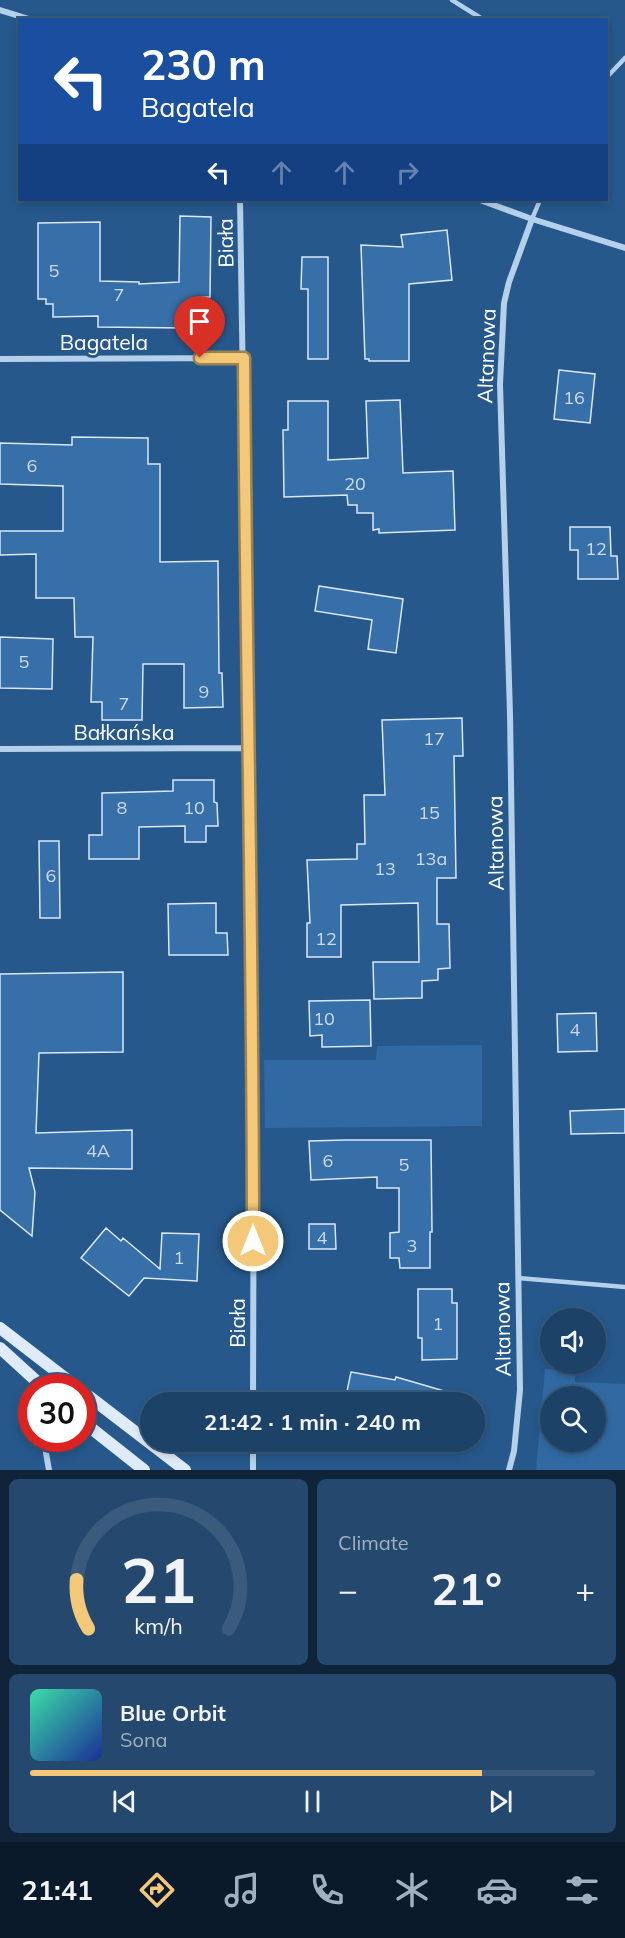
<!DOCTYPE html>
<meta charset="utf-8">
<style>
body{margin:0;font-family:Mulish,sans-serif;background:#25496e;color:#f1f3f6;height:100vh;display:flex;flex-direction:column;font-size:22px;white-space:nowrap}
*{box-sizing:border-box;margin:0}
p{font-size:20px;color:#a0b0c0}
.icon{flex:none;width:33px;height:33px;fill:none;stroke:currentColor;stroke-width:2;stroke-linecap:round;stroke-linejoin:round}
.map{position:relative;height:1470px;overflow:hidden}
.sheet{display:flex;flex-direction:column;gap:9px;padding:9px;background:#0f2439;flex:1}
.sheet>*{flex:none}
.hud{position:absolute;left:18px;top:18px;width:590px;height:183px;border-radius:0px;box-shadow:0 3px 9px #0003,0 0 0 2px #3a5b7c;background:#1a4fa0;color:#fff;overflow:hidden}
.buttons{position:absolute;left:540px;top:1308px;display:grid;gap:12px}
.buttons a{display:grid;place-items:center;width:66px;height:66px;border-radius:50%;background:#1c4268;box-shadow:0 3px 9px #0003,0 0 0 2px #3a5b7c;font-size:30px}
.speed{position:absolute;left:18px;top:1374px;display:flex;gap:12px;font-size:30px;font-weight:700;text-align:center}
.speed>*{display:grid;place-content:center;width:78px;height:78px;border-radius:50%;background:#1c4268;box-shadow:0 3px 9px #0003,0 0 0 2px #3a5b7c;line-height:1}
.speed .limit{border:9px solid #d22;background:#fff;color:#111}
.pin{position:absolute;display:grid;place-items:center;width:51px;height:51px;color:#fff;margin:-62px -26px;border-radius:50% 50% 50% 0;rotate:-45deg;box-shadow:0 0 6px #0007}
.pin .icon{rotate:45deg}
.me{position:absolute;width:66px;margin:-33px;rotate:0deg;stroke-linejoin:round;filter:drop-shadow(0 0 4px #0008)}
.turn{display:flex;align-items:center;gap:21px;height:126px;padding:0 24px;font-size:27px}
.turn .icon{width:78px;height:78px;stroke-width:2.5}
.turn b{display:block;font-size:42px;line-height:51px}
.lanes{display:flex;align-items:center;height:57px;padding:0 24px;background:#0003;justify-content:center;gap:30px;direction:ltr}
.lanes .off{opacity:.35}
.big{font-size:45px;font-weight:700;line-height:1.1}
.sheet .card{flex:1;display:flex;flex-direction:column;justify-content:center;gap:9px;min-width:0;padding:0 21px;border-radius:9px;background:#25496e}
.sheet .dial{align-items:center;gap:0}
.dial svg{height:156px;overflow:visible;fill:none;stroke:#3a5b7c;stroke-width:7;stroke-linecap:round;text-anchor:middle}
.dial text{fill:#f1f3f6;stroke:none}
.song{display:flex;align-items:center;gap:18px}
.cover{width:72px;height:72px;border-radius:9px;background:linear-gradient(135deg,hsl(160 70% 55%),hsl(230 70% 35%))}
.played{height:6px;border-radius:3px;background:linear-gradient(90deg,#f3c979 80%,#3a5b7c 80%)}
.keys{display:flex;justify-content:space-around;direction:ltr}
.heat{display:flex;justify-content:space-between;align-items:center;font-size:33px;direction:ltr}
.sheet .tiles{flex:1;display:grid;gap:9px;grid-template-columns:1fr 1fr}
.card:last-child{grid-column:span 2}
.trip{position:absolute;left:140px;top:1392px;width:345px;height:60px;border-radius:30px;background:#1c4268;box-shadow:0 3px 9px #0003,0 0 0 2px #3a5b7c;font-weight:700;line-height:60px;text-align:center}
.tab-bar{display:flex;height:96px;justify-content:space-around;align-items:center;background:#0b1a2a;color:#a0b0c0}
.tab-bar .icon{width:42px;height:42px}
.tab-bar .selected{color:#f3c979}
.tab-bar b{font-size:27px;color:#f1f3f6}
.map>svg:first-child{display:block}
</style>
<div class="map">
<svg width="625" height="1470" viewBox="0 0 625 1470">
<rect width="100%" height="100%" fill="#26588b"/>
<path fill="#316aa3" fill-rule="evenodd" d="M 482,1045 L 482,1126 L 265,1128 L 264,1060 L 376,1060 L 377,1046 Z
M 545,1369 L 575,1370 L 575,1382 L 625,1384 L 625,1470 L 536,1470 ZM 550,1396 L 596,1396 L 596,1442 L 550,1442 Z"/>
<path fill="#376fa8" stroke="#d9e8f8" stroke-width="1.5" d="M 180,216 L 211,217 L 210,297 L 199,297 L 198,339 L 184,328 L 98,327 L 98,316 L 53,317 L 53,304 L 46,304 L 46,299 L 38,299 L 38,223 L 100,222 L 100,281 L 139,282 L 139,284 L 179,282 Z
M 447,230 L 452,280 L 409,284 L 409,361 L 369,361 L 369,359 L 365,359 L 361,245 L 403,247 L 401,235 Z
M 302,257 L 328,257 L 328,359 L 308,359 L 308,289 L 301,289 Z
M 559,370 L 595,374 L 590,423 L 554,419 Z
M 400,400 L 403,473 L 453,471 L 455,530 L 379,533 L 379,529 L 373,530 L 373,513 L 357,513 L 357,505 L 348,505 L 347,495 L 284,497 L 283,430 L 288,430 L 288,401 L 328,401 L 328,460 L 368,458 L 366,401 Z
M 72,437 L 148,438 L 148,464 L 160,464 L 160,562 L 218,561 L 219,673 L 222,673 L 223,707 L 184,708 L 184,664 L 143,664 L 142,720 L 102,720 L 102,702 L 91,702 L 93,637 L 75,637 L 74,598 L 36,598 L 36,554 L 0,555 L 0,531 L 63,531 L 63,486 L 0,484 L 0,443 L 72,445 Z
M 570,527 L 610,527 L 611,556 L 617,556 L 618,579 L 578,579 L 578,550 L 570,550 Z
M 319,586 L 403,599 L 396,653 L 368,649 L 372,620 L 315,611 Z
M 0,637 L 53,639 L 52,689 L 0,688 Z
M 462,718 L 463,756 L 454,756 L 456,878 L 437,878 L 437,924 L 449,924 L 450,968 L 438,969 L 438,980 L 422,981 L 422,998 L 374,999 L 373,962 L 419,962 L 418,903 L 341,905 L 341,957 L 307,957 L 307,923 L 310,923 L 307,860 L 357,859 L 357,844 L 365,844 L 364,795 L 385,795 L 382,720 Z
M 173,780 L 214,780 L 214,802 L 217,803 L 218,826 L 206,826 L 206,842 L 185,842 L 185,826 L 139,827 L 139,859 L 89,859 L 89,835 L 102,835 L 102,793 L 173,791 Z
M 39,841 L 59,841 L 60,918 L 40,918 Z
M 216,903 L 216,933 L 227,933 L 228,955 L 169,955 L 168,904 Z
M 123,972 L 123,1052 L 39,1053 L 36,1133 L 132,1130 L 132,1169 L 29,1168 L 35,1192 L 32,1236 L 0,1210 L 0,974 Z
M 370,1000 L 371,1046 L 322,1047 L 322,1035 L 310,1036 L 309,1001 Z
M 596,1013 L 597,1051 L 558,1052 L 557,1014 Z
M 625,1109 L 625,1133 L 571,1134 L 570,1111 Z
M 346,1140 L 431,1140 L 432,1232 L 430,1232 L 430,1268 L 400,1268 L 399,1258 L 390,1258 L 390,1233 L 399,1232 L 399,1188 L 377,1188 L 377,1177 L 311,1180 L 309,1141 Z
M 309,1224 L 335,1224 L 336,1249 L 309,1249 Z
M 106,1228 L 121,1241 L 123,1238 L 160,1269 L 162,1233 L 199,1234 L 197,1281 L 144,1278 L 129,1296 L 81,1258 Z
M 418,1289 L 452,1289 L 452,1303 L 457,1303 L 457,1359 L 422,1360 L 422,1338 L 418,1338 Z
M 351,1372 L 395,1380 L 396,1377 L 465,1397 L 465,1402 L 387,1402 L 346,1396 Z"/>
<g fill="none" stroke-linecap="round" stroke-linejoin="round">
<path stroke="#b4d0ea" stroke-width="4.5" d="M 452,0 L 484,20
M 606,78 L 625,58
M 532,219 L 540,200
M 518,1278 L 625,1287"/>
<path stroke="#b4d0ea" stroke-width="6" d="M 0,10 L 32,20
M 240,200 L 254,1082 L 253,1402
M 480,200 L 532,219 L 625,248
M 0,359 L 244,358
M 0,749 L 248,748
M 49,1438 L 46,1453 L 49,1470
M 253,1442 L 253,1470
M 509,1470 L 514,1451 L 520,1390 L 510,714 L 500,384 L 504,303 L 509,282 L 532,219"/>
<path stroke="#dfebf8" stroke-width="12" d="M 0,1328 L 78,1388
M 0,1348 L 44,1388
M 82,1391 L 185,1470
M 82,1421 L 144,1470"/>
</g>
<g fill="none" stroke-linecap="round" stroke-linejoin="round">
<g stroke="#9e834f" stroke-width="15">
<path id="route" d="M 200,358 L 244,358 C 246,653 253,947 253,1241"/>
</g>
<use href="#route" stroke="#f3c979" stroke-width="10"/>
</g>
<g text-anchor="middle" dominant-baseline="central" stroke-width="6" stroke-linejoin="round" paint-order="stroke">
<g font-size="18" fill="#cddbe9">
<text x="54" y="270">5</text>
<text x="119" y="294">7</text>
<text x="574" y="397">16</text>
<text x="32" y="465">6</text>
<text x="355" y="483">20</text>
<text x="596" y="548">12</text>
<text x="24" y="661">5</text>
<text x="204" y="691">9</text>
<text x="124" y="703">7</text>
<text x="434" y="738">17</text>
<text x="122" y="807">8</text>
<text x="194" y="807">10</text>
<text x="429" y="812">15</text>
<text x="431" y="858">13a</text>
<text x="385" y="868">13</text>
<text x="51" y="875">6</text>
<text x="326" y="938">12</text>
<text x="324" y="1018">10</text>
<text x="575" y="1029">4</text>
<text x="98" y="1150">4A</text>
<text x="328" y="1160">6</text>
<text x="404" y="1164">5</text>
<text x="322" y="1237">4</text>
<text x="412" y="1245">3</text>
<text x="179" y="1257">1</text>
<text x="438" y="1323">1</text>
</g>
<g font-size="21" fill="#fff" stroke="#26588b">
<text transform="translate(225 243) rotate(-91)">Biała</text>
<text x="104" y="342">Bagatela</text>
<text transform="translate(486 356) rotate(-88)">Altanowa</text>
<text x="124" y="732">Bałkańska</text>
<text transform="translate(495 843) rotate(-91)">Altanowa</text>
<text transform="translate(237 1323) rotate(-90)">Biała</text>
<text transform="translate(502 1329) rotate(-91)">Altanowa</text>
</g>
</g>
</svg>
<div class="buttons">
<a><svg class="icon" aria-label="sound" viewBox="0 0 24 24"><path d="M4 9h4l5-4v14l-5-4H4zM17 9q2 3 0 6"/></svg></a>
<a><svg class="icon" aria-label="search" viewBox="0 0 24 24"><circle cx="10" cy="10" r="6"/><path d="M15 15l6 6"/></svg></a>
</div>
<div class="speed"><div class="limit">30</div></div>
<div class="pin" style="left:200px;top:358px;background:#d93025"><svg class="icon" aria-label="arrive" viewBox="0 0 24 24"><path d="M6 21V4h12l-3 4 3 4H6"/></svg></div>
<svg class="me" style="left:253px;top:1241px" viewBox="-20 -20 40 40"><circle r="17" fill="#f3c979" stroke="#fff" stroke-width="3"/><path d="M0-11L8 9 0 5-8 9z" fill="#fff"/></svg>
<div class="trip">21:42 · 1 min · 240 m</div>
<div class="hud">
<div class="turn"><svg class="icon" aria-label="left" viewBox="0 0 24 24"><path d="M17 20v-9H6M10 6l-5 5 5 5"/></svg><div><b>230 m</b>Bagatela</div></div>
<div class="lanes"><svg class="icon" aria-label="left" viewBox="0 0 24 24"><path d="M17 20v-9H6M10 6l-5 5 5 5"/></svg><svg class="icon off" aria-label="ahead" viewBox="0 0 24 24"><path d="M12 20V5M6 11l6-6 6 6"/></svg><svg class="icon off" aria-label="ahead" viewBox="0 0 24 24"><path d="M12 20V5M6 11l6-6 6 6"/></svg><svg class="icon off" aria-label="right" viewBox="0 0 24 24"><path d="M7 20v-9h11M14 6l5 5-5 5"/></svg></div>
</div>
</div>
<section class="sheet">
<div class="tiles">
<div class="card dial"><svg viewBox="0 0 100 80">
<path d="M14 69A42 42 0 1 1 86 69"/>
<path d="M14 69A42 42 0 0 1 8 44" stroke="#f3c979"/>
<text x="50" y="56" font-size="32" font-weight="700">21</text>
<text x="50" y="72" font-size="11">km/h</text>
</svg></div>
<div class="card"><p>Climate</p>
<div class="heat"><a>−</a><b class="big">21°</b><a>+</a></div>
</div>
<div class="card">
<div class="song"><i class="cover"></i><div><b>Blue Orbit</b><p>Sona</p></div></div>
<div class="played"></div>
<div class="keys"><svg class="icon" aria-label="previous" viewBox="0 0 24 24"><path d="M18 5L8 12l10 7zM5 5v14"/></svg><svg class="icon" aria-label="pause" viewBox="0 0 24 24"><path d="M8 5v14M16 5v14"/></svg><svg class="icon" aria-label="next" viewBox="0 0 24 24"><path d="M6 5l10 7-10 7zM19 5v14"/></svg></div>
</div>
</div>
</section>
<nav class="tab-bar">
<b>21:41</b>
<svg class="icon selected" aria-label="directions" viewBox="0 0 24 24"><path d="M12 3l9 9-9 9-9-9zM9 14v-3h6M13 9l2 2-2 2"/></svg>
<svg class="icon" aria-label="music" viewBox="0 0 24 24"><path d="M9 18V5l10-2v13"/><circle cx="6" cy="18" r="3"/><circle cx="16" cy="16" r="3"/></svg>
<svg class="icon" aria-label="phone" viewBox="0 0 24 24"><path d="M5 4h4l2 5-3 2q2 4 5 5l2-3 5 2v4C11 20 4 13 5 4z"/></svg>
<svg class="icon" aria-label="climate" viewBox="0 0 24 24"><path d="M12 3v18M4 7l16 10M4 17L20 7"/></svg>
<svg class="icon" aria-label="car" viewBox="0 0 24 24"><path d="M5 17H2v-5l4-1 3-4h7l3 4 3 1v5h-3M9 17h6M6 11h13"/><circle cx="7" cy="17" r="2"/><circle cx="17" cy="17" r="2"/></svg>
<svg class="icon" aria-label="filters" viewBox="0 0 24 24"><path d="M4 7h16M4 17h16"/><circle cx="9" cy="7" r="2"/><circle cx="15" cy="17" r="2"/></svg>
</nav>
